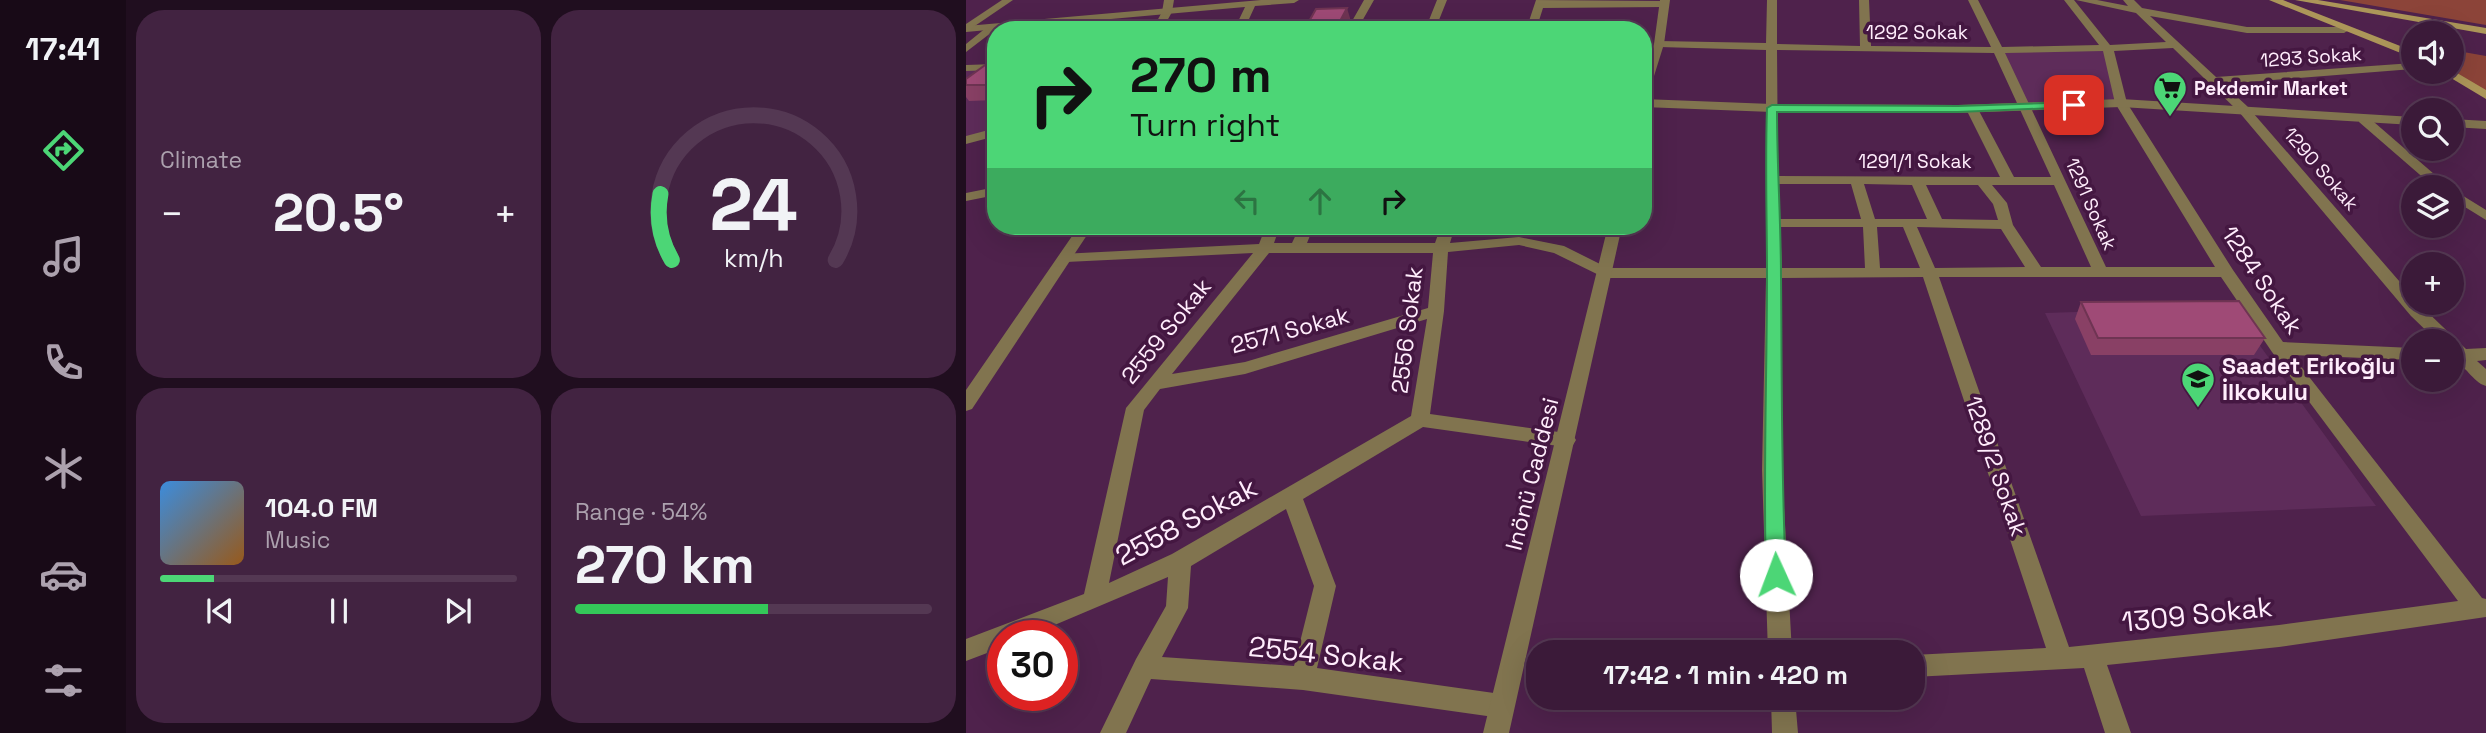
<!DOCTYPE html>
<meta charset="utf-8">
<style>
body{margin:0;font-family:"Space Grotesk",sans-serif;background:#422341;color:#f1f3f6;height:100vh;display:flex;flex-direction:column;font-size:26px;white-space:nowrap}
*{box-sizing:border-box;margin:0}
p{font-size:23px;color:#aca1ae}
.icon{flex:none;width:38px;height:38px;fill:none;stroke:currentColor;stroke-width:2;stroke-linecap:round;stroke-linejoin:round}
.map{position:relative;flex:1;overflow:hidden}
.sheet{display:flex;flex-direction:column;gap:10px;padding:10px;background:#200e1f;width:840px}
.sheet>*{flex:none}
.banner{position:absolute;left:21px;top:21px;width:665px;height:214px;border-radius:28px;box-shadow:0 7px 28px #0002,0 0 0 2px #543853;background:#4cd676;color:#111;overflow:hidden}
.tools{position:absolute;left:1435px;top:21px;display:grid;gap:14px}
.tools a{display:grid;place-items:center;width:63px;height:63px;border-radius:50%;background:#3b1a39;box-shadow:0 7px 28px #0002,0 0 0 2px #543853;font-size:35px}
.speed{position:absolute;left:21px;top:620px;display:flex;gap:14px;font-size:35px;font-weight:700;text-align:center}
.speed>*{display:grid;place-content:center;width:91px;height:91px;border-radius:50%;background:#3b1a39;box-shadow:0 7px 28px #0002,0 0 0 2px #543853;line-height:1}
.speed .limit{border:10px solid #d22;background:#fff;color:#111}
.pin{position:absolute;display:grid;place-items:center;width:60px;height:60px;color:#fff;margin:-30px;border-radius:14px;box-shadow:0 4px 10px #0006}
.me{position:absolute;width:77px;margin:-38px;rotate:358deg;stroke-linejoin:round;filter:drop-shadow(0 0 5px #0008)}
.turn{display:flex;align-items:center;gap:24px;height:147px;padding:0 28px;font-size:32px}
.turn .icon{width:91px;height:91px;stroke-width:2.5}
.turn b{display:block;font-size:49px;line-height:60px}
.lanes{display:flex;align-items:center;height:66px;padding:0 28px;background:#0003;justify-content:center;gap:35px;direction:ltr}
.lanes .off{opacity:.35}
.big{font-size:52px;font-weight:600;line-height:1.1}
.sheet .card{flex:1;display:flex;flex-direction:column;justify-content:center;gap:10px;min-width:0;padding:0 24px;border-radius:28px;background:#422341}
.sheet .dial{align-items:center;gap:0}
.dial svg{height:182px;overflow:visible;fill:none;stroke:#543853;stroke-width:7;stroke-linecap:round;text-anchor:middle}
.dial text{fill:#f1f3f6;stroke:none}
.song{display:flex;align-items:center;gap:21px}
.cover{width:84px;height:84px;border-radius:10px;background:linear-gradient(135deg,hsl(210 70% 55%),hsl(30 70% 35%))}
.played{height:7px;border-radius:4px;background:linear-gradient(90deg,#4cd676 15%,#543853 15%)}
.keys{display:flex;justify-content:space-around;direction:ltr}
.heat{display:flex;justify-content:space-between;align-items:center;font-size:38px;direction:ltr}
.charge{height:10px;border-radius:5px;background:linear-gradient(90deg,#34c759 54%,#543853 0)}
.sheet .tiles{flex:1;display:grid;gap:10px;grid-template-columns:repeat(2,1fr)}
.trip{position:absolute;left:560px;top:640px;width:399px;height:70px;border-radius:28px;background:#3b1a39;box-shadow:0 7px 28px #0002,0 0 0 2px #543853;font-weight:600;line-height:70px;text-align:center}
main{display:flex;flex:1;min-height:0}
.menu{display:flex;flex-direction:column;width:126px;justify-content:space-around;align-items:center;background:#180a17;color:#aca1ae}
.menu .icon{width:49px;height:49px}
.menu .active{color:#4cd676}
.menu b{font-size:32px;color:#f1f3f6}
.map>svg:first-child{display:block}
</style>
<main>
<nav class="menu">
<b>17:41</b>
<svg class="icon active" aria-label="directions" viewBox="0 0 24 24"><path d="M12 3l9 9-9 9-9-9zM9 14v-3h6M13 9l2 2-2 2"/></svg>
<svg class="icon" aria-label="music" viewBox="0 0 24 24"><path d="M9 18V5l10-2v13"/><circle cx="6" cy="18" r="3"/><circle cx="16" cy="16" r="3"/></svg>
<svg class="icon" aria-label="phone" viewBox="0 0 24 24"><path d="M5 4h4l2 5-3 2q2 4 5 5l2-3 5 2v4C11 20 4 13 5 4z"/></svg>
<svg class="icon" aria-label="climate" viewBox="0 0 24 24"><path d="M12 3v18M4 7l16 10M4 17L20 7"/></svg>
<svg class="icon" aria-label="car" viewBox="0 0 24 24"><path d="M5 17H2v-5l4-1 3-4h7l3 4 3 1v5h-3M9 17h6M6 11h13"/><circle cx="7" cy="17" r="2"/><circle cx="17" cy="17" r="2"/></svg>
<svg class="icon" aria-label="filters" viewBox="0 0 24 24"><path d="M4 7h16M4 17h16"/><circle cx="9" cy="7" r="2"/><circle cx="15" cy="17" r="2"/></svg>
</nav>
<section class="sheet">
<div class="tiles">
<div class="card"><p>Climate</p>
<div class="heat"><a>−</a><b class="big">20.5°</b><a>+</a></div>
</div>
<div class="card dial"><svg viewBox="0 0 100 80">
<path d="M14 69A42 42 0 1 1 86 69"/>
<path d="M14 69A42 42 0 0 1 9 40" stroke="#4cd676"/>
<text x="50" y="56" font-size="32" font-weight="700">24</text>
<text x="50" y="72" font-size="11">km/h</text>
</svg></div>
<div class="card">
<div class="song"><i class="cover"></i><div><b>104.0 FM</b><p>Music</p></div></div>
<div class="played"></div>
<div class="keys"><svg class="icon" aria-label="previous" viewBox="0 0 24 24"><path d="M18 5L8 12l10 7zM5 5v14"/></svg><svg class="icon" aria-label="pause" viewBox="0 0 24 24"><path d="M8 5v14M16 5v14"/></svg><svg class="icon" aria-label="next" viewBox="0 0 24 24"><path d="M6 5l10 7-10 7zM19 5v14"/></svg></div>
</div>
<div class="card"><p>Range · 54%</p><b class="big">270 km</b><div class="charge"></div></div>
</div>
</section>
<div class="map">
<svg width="1520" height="733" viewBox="0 0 1520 733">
<rect width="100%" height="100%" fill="#4f224c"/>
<path fill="#5e2c5a" d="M 1030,49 L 1142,49 L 1155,103 L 1060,107 Z
M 30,67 L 30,132 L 0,140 L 0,68 Z
M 1266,307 L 1410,506 L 1175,516 L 1079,313 Z"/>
<path fill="#8c4439" d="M 1374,0 L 1520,0 L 1520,25 Z
M 1486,50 L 1520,56 L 1520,95 L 1486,72 Z"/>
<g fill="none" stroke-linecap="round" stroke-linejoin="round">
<path fill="#81744f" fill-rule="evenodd" d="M 36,0 L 47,0 L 0,32 L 0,24 Z
M 198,0 L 208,0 L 206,12 L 196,30 L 186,30 L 196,12 Z
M 398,0 L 408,0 L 391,30 L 381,30 Z
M 471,0 L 481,0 L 469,30 L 459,30 Z
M 570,0 L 698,1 L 703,4 L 698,7 L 577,8 L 570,30 L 560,30 Z
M 801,0 L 811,0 L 811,44 L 894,46 L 893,0 L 903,0 L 905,46 L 1025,47 L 1002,0 L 1012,0 L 1036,47 L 1133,45 L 1098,0 L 1108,0 L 1144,45 L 1200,42 L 1170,13 L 1110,0 L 1131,0 L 1162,6 L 1157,0 L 1168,0 L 1176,8 L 1281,27 L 1378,27 L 1383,30 L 1378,33 L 1281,33 L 1184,16 L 1250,77 L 1447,63 L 1447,69 L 1257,84 L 1281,106 L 1447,297 L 1447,303 L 1452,303 L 1500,349 L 1520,348 L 1520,360 L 1511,361 L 1520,369 L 1520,386 C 1506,382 1500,364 1486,361 L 1486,341 L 1471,341 L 1445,316 L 1273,112 L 1207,48 L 1148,51 L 1161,103 L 1267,270 L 1317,342 L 1447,348 L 1447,360 L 1326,355 L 1516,598 L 1520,599 L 1520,617 L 1313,647 L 1141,665 L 1165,733 L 1139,733 L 1118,668 L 947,677 L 947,655 L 1080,648 L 957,277 L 816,278 L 816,470 L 826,653 L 802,653 L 796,470 L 800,278 L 639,278 L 588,253 L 553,245 L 482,252 L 478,311 L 464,414 L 600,433 L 607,435 L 610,440 L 607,445 L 600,447 L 457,427 L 337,499 L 370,586 L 351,668 L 535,694 L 544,697 L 547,706 L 544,715 L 535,718 L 337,690 L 185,679 L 160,733 L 134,733 L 170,659 L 200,606 L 202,577 L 65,635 L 37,635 L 37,647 L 0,661 L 0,639 L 118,594 L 160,408 L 287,253 L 100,262 L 92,257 L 95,254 L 293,244 L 300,226 L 314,226 L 308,243 L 326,243 L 334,226 L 348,226 L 341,243 L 469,243 L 475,226 L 489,226 L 484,243 L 553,237 L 598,246 L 642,268 L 800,268 L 800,50 L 693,47 L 688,44 L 693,41 L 800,43 ZM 811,50 L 1028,53 L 1085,177 L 1048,177 L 1012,109 L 1006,105 L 1000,109 L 1034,177 L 812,176 ZM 1137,51 L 1149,103 L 1249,267 L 1140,267 L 1039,53 ZM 812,184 L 885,184 L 895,219 L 813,219 ZM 898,184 L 946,185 L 961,219 L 909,219 ZM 960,185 L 1012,185 L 1027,204 L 1032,220 L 976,219 ZM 1026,185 L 1088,185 L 1125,267 L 1075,267 L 1047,225 L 1041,203 ZM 814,227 L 897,227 L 899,268 L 816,268 ZM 911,227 L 937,227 L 954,268 L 914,268 ZM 951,227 L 1035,229 L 1059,267 L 969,268 ZM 303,253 L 467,253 L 462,308 L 279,362 L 206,374 ZM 973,277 L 1255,277 L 1306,352 L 1492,601 L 1313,625 L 1103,647 ZM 461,319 L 445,416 L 206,554 L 143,583 L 178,410 L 194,389 L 279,374 ZM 320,509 L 348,586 L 328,666 L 196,657 L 222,608 L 225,566 Z
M 21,27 L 30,29 L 0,52 L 0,44 Z
M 30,64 L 30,70 L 0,71 L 0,65 Z
M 1397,115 L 1401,116 L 1483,187 L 1468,187 L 1393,122 L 1393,116 Z
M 30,128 L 30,136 L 0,144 L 0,136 Z
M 30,187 L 30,195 L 0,201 L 0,193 Z
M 1486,189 L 1520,210 L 1520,220 L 1486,199 Z
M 805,698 L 829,698 L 832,733 L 806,733 Z"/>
<path fill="#81744f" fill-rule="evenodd" d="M 295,0 L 333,0 L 328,3 L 289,6 L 278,30 L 268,30 L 279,7 L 0,32 L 0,26 Z
M 694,0 L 704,0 L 698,44 L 683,92 L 677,95 L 677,74 L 688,44 Z
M 677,99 L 806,104 L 992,105 L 1155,99 L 1447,117 L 1447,125 L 1155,107 L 992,113 L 806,112 L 677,107 Z
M 1486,119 L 1520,121 L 1520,129 L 1486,127 Z
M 113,226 L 127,226 L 6,409 L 0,411 L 0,390 Z
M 642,226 L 656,226 L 543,733 L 517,733 Z"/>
<path fill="#ac9659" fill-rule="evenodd" d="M 1303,0 L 1317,0 L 1447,51 L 1447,58 Z
M 1329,0 L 1352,0 L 1520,28 L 1520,34 Z
M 1486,70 L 1520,90 L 1520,99 L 1475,72 Z"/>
</g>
<path fill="#894065" d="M 384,18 L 378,30 L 343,30 L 341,25 Z
M 30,60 L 30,100 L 3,101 L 0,97 L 0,79 Z
M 1115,302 L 1299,338 L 1288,355 L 1125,355 L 1109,319 Z"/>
<path fill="#6f3453" d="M 381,8 L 384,18 L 378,30 L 375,30 L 373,23 Z"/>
<path fill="#9f4a76" stroke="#6f3453" stroke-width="2" d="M 381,8 L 373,23 L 341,25 L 350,9 Z
M 26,60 L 30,60 L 30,82 L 27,85 L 0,85 L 0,79 Z
M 1273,301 L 1299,338 L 1132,338 L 1115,302 Z"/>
<path fill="#4cd676" stroke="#318b4d" stroke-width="2" d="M 1108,102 L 1112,103 L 1112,107 L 992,112 L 811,112 C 811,167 815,222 815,277 C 816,376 815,475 820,575 L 817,581 L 810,584 L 803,581 L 800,575 C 797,474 801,375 801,274 C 801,219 799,164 801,108 L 806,105 L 992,106 Z"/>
<defs>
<g id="supermarket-pin" transform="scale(1.75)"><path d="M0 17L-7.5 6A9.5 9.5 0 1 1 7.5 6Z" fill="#4cd676" stroke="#441741"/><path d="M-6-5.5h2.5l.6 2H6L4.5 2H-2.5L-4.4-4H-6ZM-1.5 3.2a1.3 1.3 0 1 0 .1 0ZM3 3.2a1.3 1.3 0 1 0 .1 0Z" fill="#111"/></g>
<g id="school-pin" transform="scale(1.75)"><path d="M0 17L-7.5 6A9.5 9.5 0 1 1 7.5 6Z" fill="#4cd676" stroke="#441741"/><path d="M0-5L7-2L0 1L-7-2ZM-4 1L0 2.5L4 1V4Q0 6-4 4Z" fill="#111"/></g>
</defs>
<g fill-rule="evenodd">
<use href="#supermarket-pin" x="1204" y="88"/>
<use href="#school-pin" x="1232" y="379"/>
</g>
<g text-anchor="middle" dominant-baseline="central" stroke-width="7" stroke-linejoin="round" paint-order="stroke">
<g font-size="19" fill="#ffedfc" stroke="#441741">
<text x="951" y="32">1292 Sokak</text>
<text transform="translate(1345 57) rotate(-4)">1293 Sokak</text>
<text x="949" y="161">1291/1 Sokak</text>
<text transform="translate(1355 169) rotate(49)">1290 Sokak</text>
<text transform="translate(1125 204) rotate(66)">1291 Sokak</text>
</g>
<g font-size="19" font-weight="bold" fill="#ffedfc" stroke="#441741" text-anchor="start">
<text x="1228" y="88">Pekdemir Market</text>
</g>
<g font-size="23" fill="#ffedfc" stroke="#441741">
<text transform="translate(1296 280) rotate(56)">1284 Sokak</text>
<text transform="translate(324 330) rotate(-15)">2571 Sokak</text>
<text transform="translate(441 330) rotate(-83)">2556 Sokak</text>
<text transform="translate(200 331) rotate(-51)">2559 Sokak</text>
<text transform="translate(1030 466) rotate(71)">1289/2 Sokak</text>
<text transform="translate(566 474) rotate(-76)">Inönü Caddesi</text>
</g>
<g font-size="23" font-weight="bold" fill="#ffedfc" stroke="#441741" text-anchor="start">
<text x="1256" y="366">Saadet Erikoğlu<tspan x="1256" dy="26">İlkokulu</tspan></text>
</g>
<g font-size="28" fill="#ffedfc" stroke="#441741">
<text transform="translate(220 521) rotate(-28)">2558 Sokak</text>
<text transform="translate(1231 614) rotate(-6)">1309 Sokak</text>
<text transform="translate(360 654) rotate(6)">2554 Sokak</text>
</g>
</g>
</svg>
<div class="tools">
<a><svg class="icon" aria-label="sound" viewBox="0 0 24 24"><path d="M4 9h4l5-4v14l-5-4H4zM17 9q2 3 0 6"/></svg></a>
<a><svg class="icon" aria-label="search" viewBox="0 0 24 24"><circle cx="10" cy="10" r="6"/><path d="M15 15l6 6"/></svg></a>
<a><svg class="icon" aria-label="layers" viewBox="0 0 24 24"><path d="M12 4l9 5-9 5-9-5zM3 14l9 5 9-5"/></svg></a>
<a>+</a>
<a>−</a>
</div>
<div class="speed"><div class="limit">30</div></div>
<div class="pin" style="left:1108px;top:105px;background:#d93025"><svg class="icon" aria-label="arrive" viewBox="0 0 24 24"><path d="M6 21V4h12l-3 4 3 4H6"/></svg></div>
<svg class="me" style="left:810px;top:575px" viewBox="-20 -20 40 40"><circle r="19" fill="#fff"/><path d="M0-13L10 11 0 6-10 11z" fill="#4cd676"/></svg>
<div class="trip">17:42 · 1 min · 420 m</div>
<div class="banner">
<div class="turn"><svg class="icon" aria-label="right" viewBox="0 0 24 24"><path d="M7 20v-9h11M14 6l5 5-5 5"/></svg><div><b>270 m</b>Turn right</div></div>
<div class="lanes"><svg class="icon off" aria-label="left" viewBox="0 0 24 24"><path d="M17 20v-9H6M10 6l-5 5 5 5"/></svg><svg class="icon off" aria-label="ahead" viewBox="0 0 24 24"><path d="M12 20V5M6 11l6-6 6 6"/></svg><svg class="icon" aria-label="right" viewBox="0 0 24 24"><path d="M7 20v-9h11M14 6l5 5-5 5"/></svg></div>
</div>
</div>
</main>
